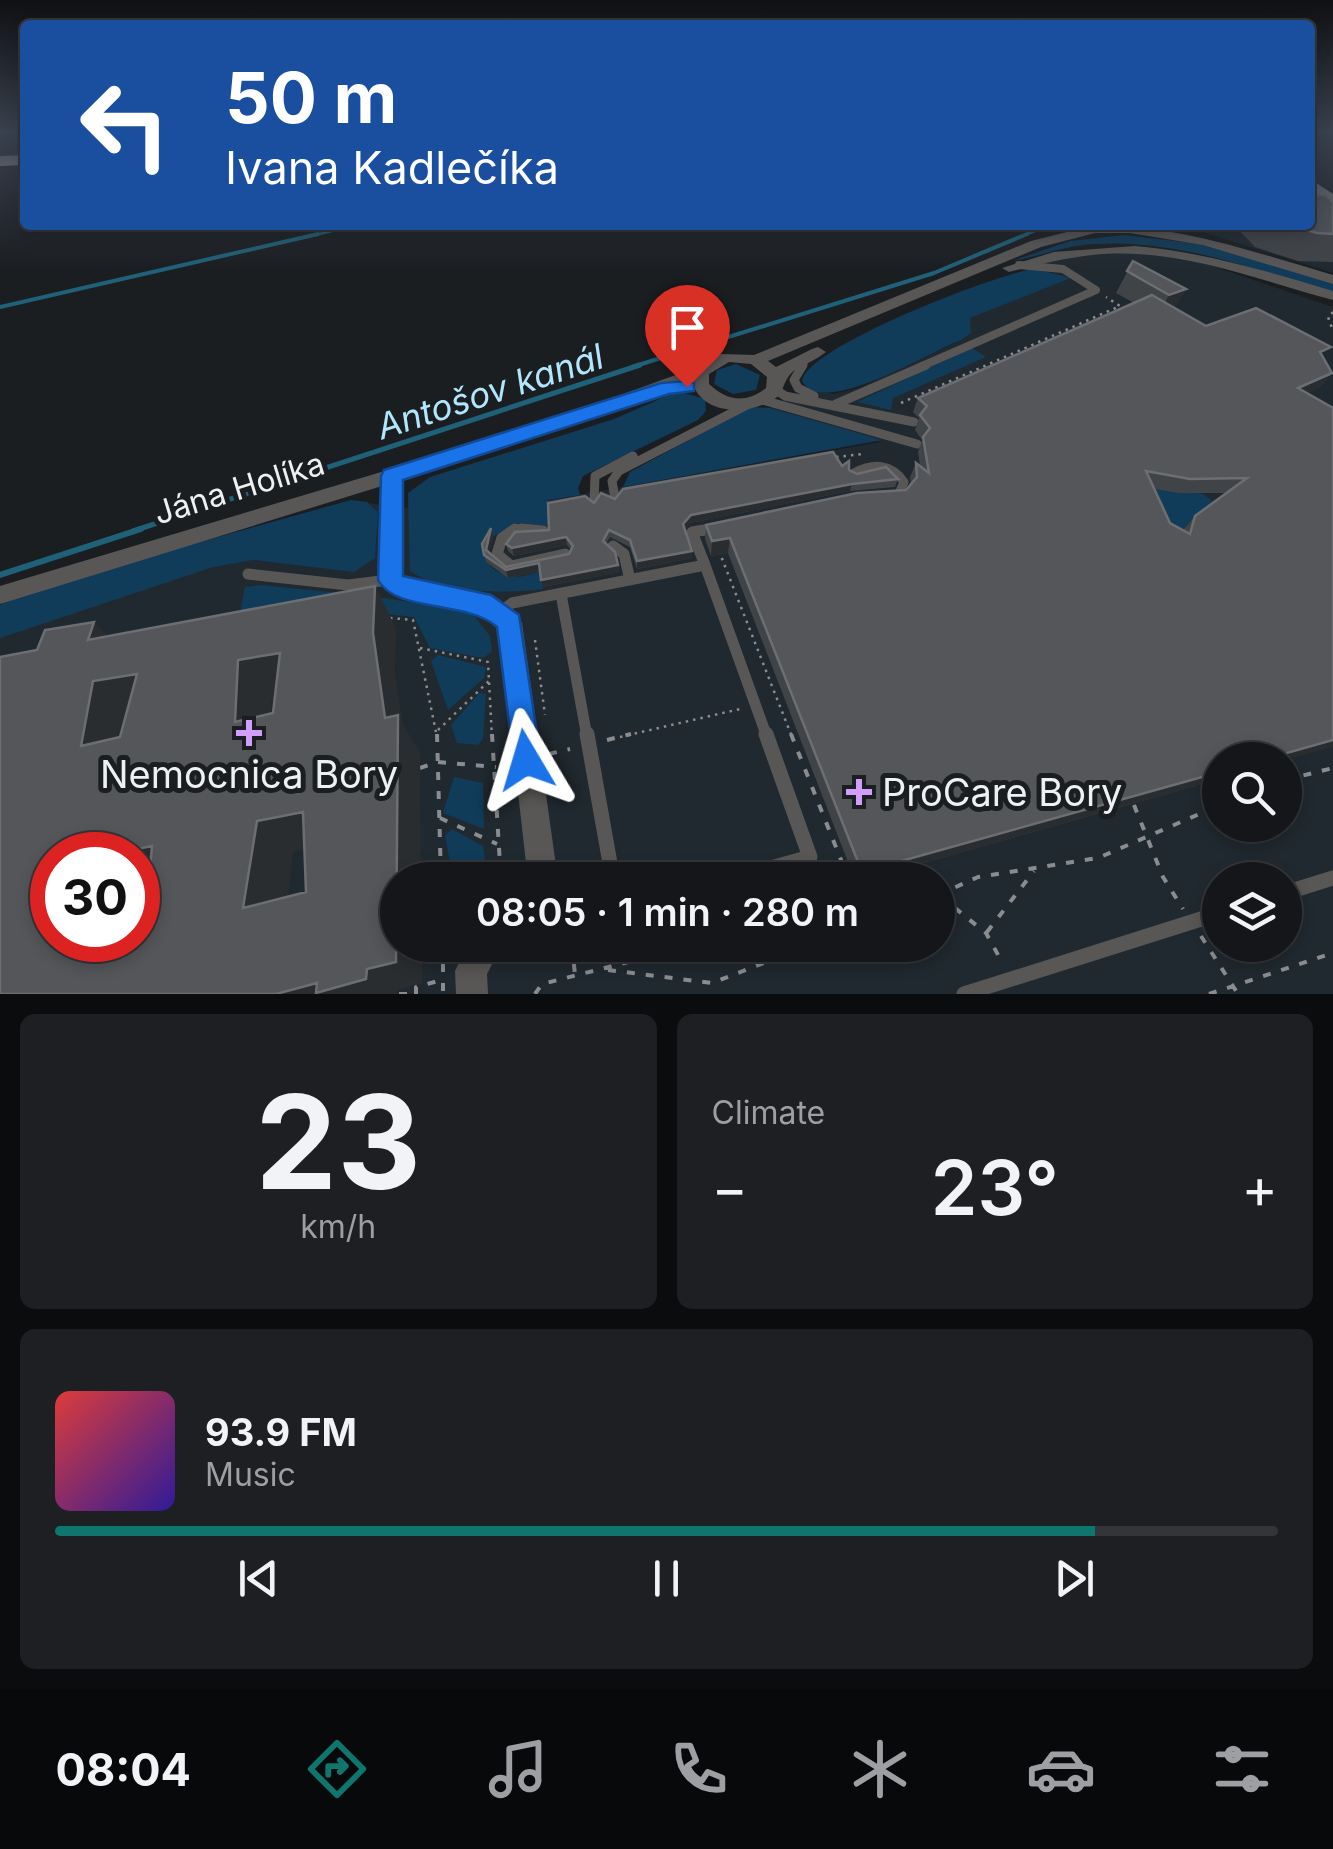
<!DOCTYPE html>
<meta charset="utf-8">
<style>
body{margin:0;font-family:Inter,sans-serif;background:#1d1f22;color:#f1f3f6;height:100vh;display:flex;flex-direction:column;font-size:38px;white-space:nowrap}
*{box-sizing:border-box;margin:0}
p{font-size:32px;color:#9d9fa2}
.icon{flex:none;width:55px;height:55px;fill:none;stroke:currentColor;stroke-width:2;stroke-linecap:round;stroke-linejoin:round}
.map{position:relative;height:994px;overflow:hidden}
.details{display:flex;flex-direction:column;gap:20px;padding:20px;background:#0b0c0e;flex:1}
.details>*{flex:none}
.guide{position:absolute;left:20px;top:20px;width:1295px;height:210px;border-radius:10px;box-shadow:0 5px 15px #0003,0 0 0 2px #333538;background:#1a4fa0;color:#fff;overflow:hidden}
.buttons{position:absolute;left:1202px;top:742px;display:grid;gap:20px}
.buttons a{display:grid;place-items:center;width:100px;height:100px;border-radius:50%;background:#141619;box-shadow:0 5px 15px #0003,0 0 0 2px #333538;font-size:50px}
.speed{position:absolute;left:30px;top:832px;display:flex;gap:20px;font-size:50px;font-weight:700;text-align:center}
.speed>*{display:grid;place-content:center;width:130px;height:130px;border-radius:50%;background:#141619;box-shadow:0 5px 15px #0003,0 0 0 2px #333538;line-height:1}
.speed .limit{border:15px solid #d22;background:#fff;color:#111}
.pin{position:absolute;display:grid;place-items:center;width:85px;height:85px;color:#fff;margin:-102px -42px;border-radius:50% 50% 50% 0;rotate:-45deg;box-shadow:0 0 10px #0007}
.pin .icon{rotate:45deg}
.me{position:absolute;width:110px;margin:-55px;rotate:353deg;stroke-linejoin:round;filter:drop-shadow(0 0 8px #0008)}
.turn{display:flex;align-items:center;gap:35px;height:210px;padding:0 40px;font-size:45px}
.turn .icon{width:130px;height:130px;stroke-width:2.5}
.turn b{display:block;font-size:70px;line-height:85px}
.big{font-size:75px;font-weight:600;line-height:1.1}
.details .tile{flex:1;display:flex;flex-direction:column;justify-content:center;gap:15px;min-width:0;padding:0 35px;border-radius:15px;background:#1d1f22}
.details .dial{align-items:center;gap:0}
.dial b{font-size:130px;line-height:1}
.song{display:flex;align-items:center;gap:30px}
.cover{width:120px;height:120px;border-radius:15px;background:linear-gradient(135deg,hsl(0 70% 55%),hsl(250 70% 35%))}
.played{height:10px;border-radius:5px;background:linear-gradient(90deg,#0f766e 85%,#333538 85%)}
.keys{display:flex;justify-content:space-around;direction:ltr}
.heat{display:flex;justify-content:space-between;align-items:center;font-size:55px;direction:ltr}
.details .tiles{flex:1;display:grid;gap:20px;grid-template-columns:1fr 1fr}
.tile:last-child{grid-column:span 2}
.trip{position:absolute;left:380px;top:862px;width:575px;height:100px;border-radius:50px;background:#141619;box-shadow:0 5px 15px #0003,0 0 0 2px #333538;font-weight:600;line-height:100px;text-align:center}
.menu{display:flex;height:160px;justify-content:space-around;align-items:center;background:#08090a;color:#9d9fa2}
.menu .icon{width:70px;height:70px}
.menu .current{color:#0f766e}
.menu b{font-size:45px;color:#f1f3f6}
.map>svg:first-child{display:block}
</style>
<div class="map">
<svg width="1333" height="994" viewBox="0 0 1333 994">
<rect width="100%" height="100%" fill="#1b1e21"/>
<path fill="#20292f" fill-rule="evenodd" d="M 1333,224 L 1333,273 L 1181,225 L 1310,225 Z
M 1142,252 L 1192,259 L 1333,307 L 1333,994 L 0,994 L 0,611 L 354,501 L 477,518 L 547,500 L 881,442 L 770,408 L 805,388 L 834,394 L 859,388 L 961,340 L 970,318 L 1035,269 L 1023,270 L 1072,254 ZM 1220,760 L 1285,760 L 1285,825 L 1220,825 ZM 52,855 L 138,855 L 138,940 L 52,940 ZM 398,880 L 938,880 L 938,945 L 398,945 ZM 1220,880 L 1285,880 L 1285,945 L 1220,945 Z"/>
<path fill="#103b59" d="M 1124,235 L 1200,244 L 1333,282 L 1333,293 C 1257,270 1177,239 1096,244 C 1067,245 1041,256 1012,261 L 1070,241 Z
M 1034,269 L 1071,278 L 970,318 L 971,333 L 961,340 C 929,352 822,419 802,381 C 806,347 998,273 1034,269 Z
M 972,348 L 986,357 L 893,398 L 891,410 L 857,402 Z
M 736,364 L 760,375 L 756,390 L 733,394 L 714,384 L 717,370 Z
M 678,391 L 705,399 L 706,411 L 698,420 L 583,476 L 578,488 L 580,495 L 548,500 L 552,526 L 516,523 L 489,539 L 486,562 C 503,580 518,580 540,571 L 543,589 C 505,594 443,594 410,571 L 408,493 L 430,477 L 614,419 Z
M 750,407 L 770,408 L 882,440 L 623,487 L 630,472 Z
M 1138,484 L 1203,494 L 1215,503 L 1186,525 L 1181,542 Z
M 351,500 L 367,502 L 378,512 L 375,558 L 354,572 L 253,560 L 213,567 L 0,638 L 0,605 L 5,602 L 107,568 Z
M 261,585 L 350,594 L 238,622 L 245,587 Z
M 385,598 L 472,613 L 490,636 L 492,652 L 483,658 L 430,648 L 414,617 L 385,614 L 374,599 Z
M 438,655 L 486,667 L 484,678 L 448,710 L 431,661 Z
M 479,693 L 486,694 L 483,739 L 478,745 L 457,743 L 451,725 Z
M 454,777 L 483,783 L 484,829 L 443,813 Z
M 452,829 L 483,846 L 488,880 L 453,880 L 445,835 Z"/>
<g fill="none" stroke-linecap="round" stroke-linejoin="round">
<path stroke="#1f6178" stroke-width="2.5" d="M 307,237 L 357,225
M 1021,237 L 1048,225"/>
<path stroke="#1f6178" stroke-width="4" d="M 0,307 L 318,234
M 632,367 L 934,273 L 1027,234"/>
<path stroke="#1f6178" stroke-width="5" d="M 133,531 L 640,365"/>
<path stroke="#1f6178" stroke-width="6" d="M 0,575 L 141,529"/>
<path stroke="#8a8c8f" stroke-width="2.5" stroke-dasharray="2.5 5" stroke-linecap="butt" d="M 1333,312 L 1328,317 L 1333,331
M 901,403 L 1120,306 L 1106,297
M 836,457 L 863,454
M 719,551 L 792,737
M 390,618 L 413,620 L 437,737
M 535,640 L 545,715
M 420,648 L 488,662 L 492,737
M 438,730 L 490,680
M 620,737 L 740,709"/>
<path stroke="#8a8c8f" stroke-width="4" stroke-dasharray="8 11" stroke-linecap="butt" d="M 437,734 L 441,880
M 492,734 L 501,880
M 791,734 L 849,880
M 607,740 L 631,734
M 549,754 L 570,749
M 420,768 L 438,762 L 496,767
M 1285,780 L 1333,768
M 1134,805 L 1163,877 L 1183,909
M 440,818 L 497,844
M 938,895 L 978,877 L 1098,858 L 1220,805
M 940,896 L 986,933 L 1002,962
M 987,932 L 1034,871
M 1201,936 L 1238,994
M 443,945 L 443,994
M 572,945 L 575,975
M 608,970 L 712,983 L 810,945
M 399,994 L 410,994
M 416,994 L 416,987 L 442,980
M 535,994 L 542,984 L 695,945
M 1209,994 L 1333,953"/>
<path stroke="#595756" stroke-width="8" d="M 801,367 L 807,357
M 920,367 L 1096,290 L 1063,269 L 1019,265"/>
<path stroke="#595756" stroke-width="9" d="M 803,365 L 794,380 L 798,388 L 814,396
M 775,389 L 785,396 L 914,422
M 763,400 L 917,444
M 836,404 L 926,365
M 854,473 C 873,463 891,463 904,482 L 897,498
M 615,498 L 612,481 L 619,471 L 749,404
M 594,502 L 595,476 L 633,456
M 512,531 L 543,531
M 697,531 L 719,527"/>
<path stroke="#595756" stroke-width="11" d="M 515,529 L 502,538 L 497,554 L 511,566 L 565,554
M 521,529 L 543,531
M 613,546 L 624,554 L 630,580
M 705,565 L 692,532 L 711,529
M 248,574 L 348,585 L 389,580
M 561,594 L 587,737
M 499,613 L 512,603 L 705,565 L 767,737"/>
<path stroke="#595756" stroke-width="15" d="M 587,734 L 613,880
M 729,880 L 810,857 L 766,734
M 1285,893 L 1333,878
M 964,994 L 1220,913"/>
<path fill="#595756" fill-rule="evenodd" d="M 1095,225 C 1178,225 1254,252 1333,275 L 1333,284 L 1203,245 L 1130,233 L 1095,233 L 1041,247 L 768,361 L 776,367 L 812,349 L 818,347 L 826,352 C 803,370 790,362 781,394 C 757,415 702,419 692,381 L 547,434 L 402,480 L 401,576 L 499,599 L 522,623 L 558,880 L 528,880 L 499,627 C 467,598 397,610 379,580 L 382,486 L 0,604 L 0,586 L 535,426 L 695,368 L 720,354 L 754,355 L 1031,241 ZM 729,362 L 751,364 L 767,377 L 766,388 C 746,404 727,401 709,384 L 709,374 Z
M 1135,246 C 1203,252 1267,271 1333,291 L 1333,300 C 1254,279 1176,246 1092,255 C 1064,258 1037,265 1009,272 L 1002,268 L 1054,252 Z
M 468,945 L 502,945 L 487,974 L 488,994 L 456,994 L 455,971 Z"/>
<path fill="#7b7776" fill-rule="evenodd" d="M 1310,179 L 1333,194 L 1333,210 L 1310,193 Z"/>
<path fill="#ada7a6" fill-rule="evenodd" d="M 25,155 L 25,165 L 0,166 L 0,156 Z"/>
</g>
<path fill="#414447" fill-rule="evenodd" d="M 1315,195 L 1333,202 L 1333,262 L 1298,261 L 1255,247 L 1234,225 L 1310,225 Z
M 1133,261 L 1186,289 L 1174,308 L 1206,326 L 1323,357 L 1332,373 L 1320,387 L 1307,393 L 1220,760 L 1220,779 L 863,880 L 855,880 L 728,553 L 711,556 L 705,539 L 706,525 L 906,490 L 911,485 L 910,477 L 916,463 L 920,466 L 918,452 L 922,440 L 915,430 L 919,418 L 913,412 L 918,398 L 1134,303 L 1116,293 ZM 1155,489 L 1179,493 L 1227,493 L 1195,516 L 1183,530 L 1170,523 Z
M 842,466 L 857,474 L 898,479 L 895,487 L 850,491 L 690,523 L 685,529 L 692,558 L 637,569 L 630,547 L 610,537 L 606,544 L 618,565 L 619,572 L 543,587 L 540,571 L 508,578 L 486,562 L 484,555 L 491,528 L 493,536 L 489,553 L 506,567 L 569,554 L 571,550 L 567,545 L 514,556 L 508,551 L 506,544 L 549,530 L 594,503 Z"/>
<path fill="#2a2d30" d="M 1186,289 L 1173,311 L 1157,317 L 1169,295 Z
M 1332,373 L 1320,387 L 1286,403 L 1298,388 Z
M 852,484 L 850,491 L 690,523 L 683,531 L 683,524 L 691,515 Z
M 491,528 L 493,536 L 488,558 L 486,550 Z
M 566,537 L 567,545 L 514,556 L 512,548 Z
M 730,538 L 728,553 L 711,556 L 712,541 Z
M 692,551 L 692,558 L 637,569 L 637,561 Z
M 539,563 L 540,571 L 508,578 L 506,570 Z
M 618,565 L 619,572 L 543,587 L 541,580 Z
M 375,586 L 396,628 L 395,673 L 403,725 L 420,752 L 421,880 L 398,880 L 398,945 L 422,945 L 423,983 L 397,990 L 397,994 L 276,994 L 317,983 L 385,718 L 373,633 Z
M 94,622 L 137,662 L 130,781 L 81,746 L 88,640 Z
M 280,653 L 310,693 L 271,700 L 271,758 L 235,722 L 238,660 Z
M 1333,740 L 1333,747 L 1285,760 L 1262,760 Z
M 1220,772 L 1220,779 L 863,880 L 857,880 L 862,872 Z
M 303,812 L 336,843 L 293,852 L 284,934 L 243,908 L 257,821 Z
M 152,846 L 199,875 L 135,971 L 76,949 L 79,940 L 138,940 L 138,855 L 107,855 Z"/>
<path fill="#545659" stroke="#6c6e72" stroke-width="2.5" fill-rule="evenodd" d="M 1310,191 L 1315,195 L 1326,195 L 1333,202 L 1333,234 L 1317,233 L 1290,225 L 1310,225 Z
M 1133,261 L 1186,289 L 1169,295 L 1127,271 Z
M 1152,295 L 1206,326 L 1256,308 L 1331,347 L 1320,352 L 1332,373 L 1298,388 L 1333,408 L 1333,740 L 1262,760 L 1220,760 L 1220,772 L 862,872 L 730,538 L 712,541 L 706,525 L 857,493 L 906,490 L 917,477 L 916,463 L 929,473 L 923,437 L 930,428 L 920,415 L 927,406 L 918,398 ZM 1146,471 L 1190,479 L 1247,478 L 1195,516 L 1190,534 L 1170,523 Z
M 833,452 L 842,466 L 849,461 L 849,470 L 857,474 L 886,467 L 898,479 L 852,484 L 691,515 L 683,524 L 692,551 L 637,561 L 630,540 L 609,530 L 603,541 L 615,552 L 618,565 L 541,580 L 539,563 L 506,570 L 484,555 L 482,544 L 491,528 L 486,550 L 506,567 L 569,554 L 573,546 L 566,537 L 512,548 L 506,544 L 515,532 L 549,530 L 548,503 L 585,496 L 594,503 L 601,493 L 615,499 L 623,489 Z
M 375,586 L 373,633 L 385,718 L 398,715 L 396,962 L 367,969 L 366,979 L 316,993 L 317,983 L 276,994 L 0,994 L 0,657 L 37,650 L 45,630 L 94,622 L 88,640 ZM 280,653 L 273,713 L 235,722 L 238,660 ZM 137,674 L 120,737 L 81,746 L 93,681 ZM 303,812 L 306,892 L 243,908 L 257,821 ZM 152,846 L 144,931 L 138,933 L 138,940 L 111,940 L 76,949 L 79,940 L 52,940 L 52,855 L 107,855 Z"/>
<linearGradient id="sky" x2="0" y2="1"><stop stop-color="#0f1012"/><stop offset="0.49" stop-color="#39414e"/><stop offset="1" stop-color="#39414e" stop-opacity="0"/></linearGradient>
<rect width="1333" height="270" fill="url(#sky)"/>
<path fill="#1a73e8" stroke="#114b97" stroke-width="2.5" d="M 687,381 L 694,383 L 694,391 L 669,394 L 403,480 L 403,576 L 491,595 L 519,615 L 541,760 L 537,770 L 526,774 L 515,770 L 497,627 C 467,600 396,613 378,580 L 381,476 L 384,470 L 661,383 Z"/>
<g fill="#d19dfe" stroke="#1b1e21" stroke-width="4">
<path d="M244 718h10v10h10v10h-10v10h-10v-10h-10v-10h10z"/>
<path d="M854 777h10v10h10v10h-10v10h-10v-10h-10v-10h10z"/>
</g>
<g text-anchor="middle" dominant-baseline="central" stroke-width="10" stroke-linejoin="round" paint-order="stroke">
<g font-size="32" fill="#eef0f3" stroke="#1b1e21">
<text transform="translate(239 488) rotate(-17)">Jána Holíka</text>
</g>
<g font-size="35" font-style="italic" fill="#b1e7fd" stroke="#1b1e21">
<text transform="translate(490 391) rotate(-18)">Antošov kanál</text>
</g>
<g font-size="38" fill="#eef0f3" stroke="#1b1e21">
<text x="249" y="774">Nemocnica Bory</text>
<text x="882" y="792" text-anchor="start">ProCare Bory</text>
</g>
</g>
</svg>
<div class="buttons">
<a><svg class="icon" aria-label="search" viewBox="0 0 24 24"><circle cx="10" cy="10" r="6"/><path d="M15 15l6 6"/></svg></a>
<a><svg class="icon" aria-label="layers" viewBox="0 0 24 24"><path d="M12 4l9 5-9 5-9-5zM3 14l9 5 9-5"/></svg></a>
</div>
<div class="speed"><div class="limit">30</div></div>
<div class="pin" style="left:687px;top:387px;background:#d93025"><svg class="icon" aria-label="arrive" viewBox="0 0 24 24"><path d="M6 21V4h12l-3 4 3 4H6"/></svg></div>
<svg class="me" style="left:526px;top:760px" viewBox="-20 -20 40 40"><path d="M0-17L14 15 0 8-14 15z" fill="#1a73e8" stroke="#fff" stroke-width="4"/></svg>
<div class="trip">08:05 · 1 min · 280 m</div>
<div class="guide">
<div class="turn"><svg class="icon" aria-label="left" viewBox="0 0 24 24"><path d="M17 20v-9H6M10 6l-5 5 5 5"/></svg><div><b>50 m</b>Ivana Kadlečíka</div></div>
</div>
</div>
<section class="details">
<div class="tiles">
<div class="tile dial"><b>23</b><p>km/h</p></div>
<div class="tile"><p>Climate</p>
<div class="heat"><a>−</a><b class="big">23°</b><a>+</a></div>
</div>
<div class="tile">
<div class="song"><i class="cover"></i><div><b>93.9 FM</b><p>Music</p></div></div>
<div class="played"></div>
<div class="keys"><svg class="icon" aria-label="previous" viewBox="0 0 24 24"><path d="M18 5L8 12l10 7zM5 5v14"/></svg><svg class="icon" aria-label="pause" viewBox="0 0 24 24"><path d="M8 5v14M16 5v14"/></svg><svg class="icon" aria-label="next" viewBox="0 0 24 24"><path d="M6 5l10 7-10 7zM19 5v14"/></svg></div>
</div>
</div>
</section>
<nav class="menu">
<b>08:04</b>
<svg class="icon current" aria-label="directions" viewBox="0 0 24 24"><path d="M12 3l9 9-9 9-9-9zM9 14v-3h6M13 9l2 2-2 2"/></svg>
<svg class="icon" aria-label="music" viewBox="0 0 24 24"><path d="M9 18V5l10-2v13"/><circle cx="6" cy="18" r="3"/><circle cx="16" cy="16" r="3"/></svg>
<svg class="icon" aria-label="phone" viewBox="0 0 24 24"><path d="M5 4h4l2 5-3 2q2 4 5 5l2-3 5 2v4C11 20 4 13 5 4z"/></svg>
<svg class="icon" aria-label="climate" viewBox="0 0 24 24"><path d="M12 3v18M4 7l16 10M4 17L20 7"/></svg>
<svg class="icon" aria-label="car" viewBox="0 0 24 24"><path d="M5 17H2v-5l4-1 3-4h7l3 4 3 1v5h-3M9 17h6M6 11h13"/><circle cx="7" cy="17" r="2"/><circle cx="17" cy="17" r="2"/></svg>
<svg class="icon" aria-label="filters" viewBox="0 0 24 24"><path d="M4 7h16M4 17h16"/><circle cx="9" cy="7" r="2"/><circle cx="15" cy="17" r="2"/></svg>
</nav>
